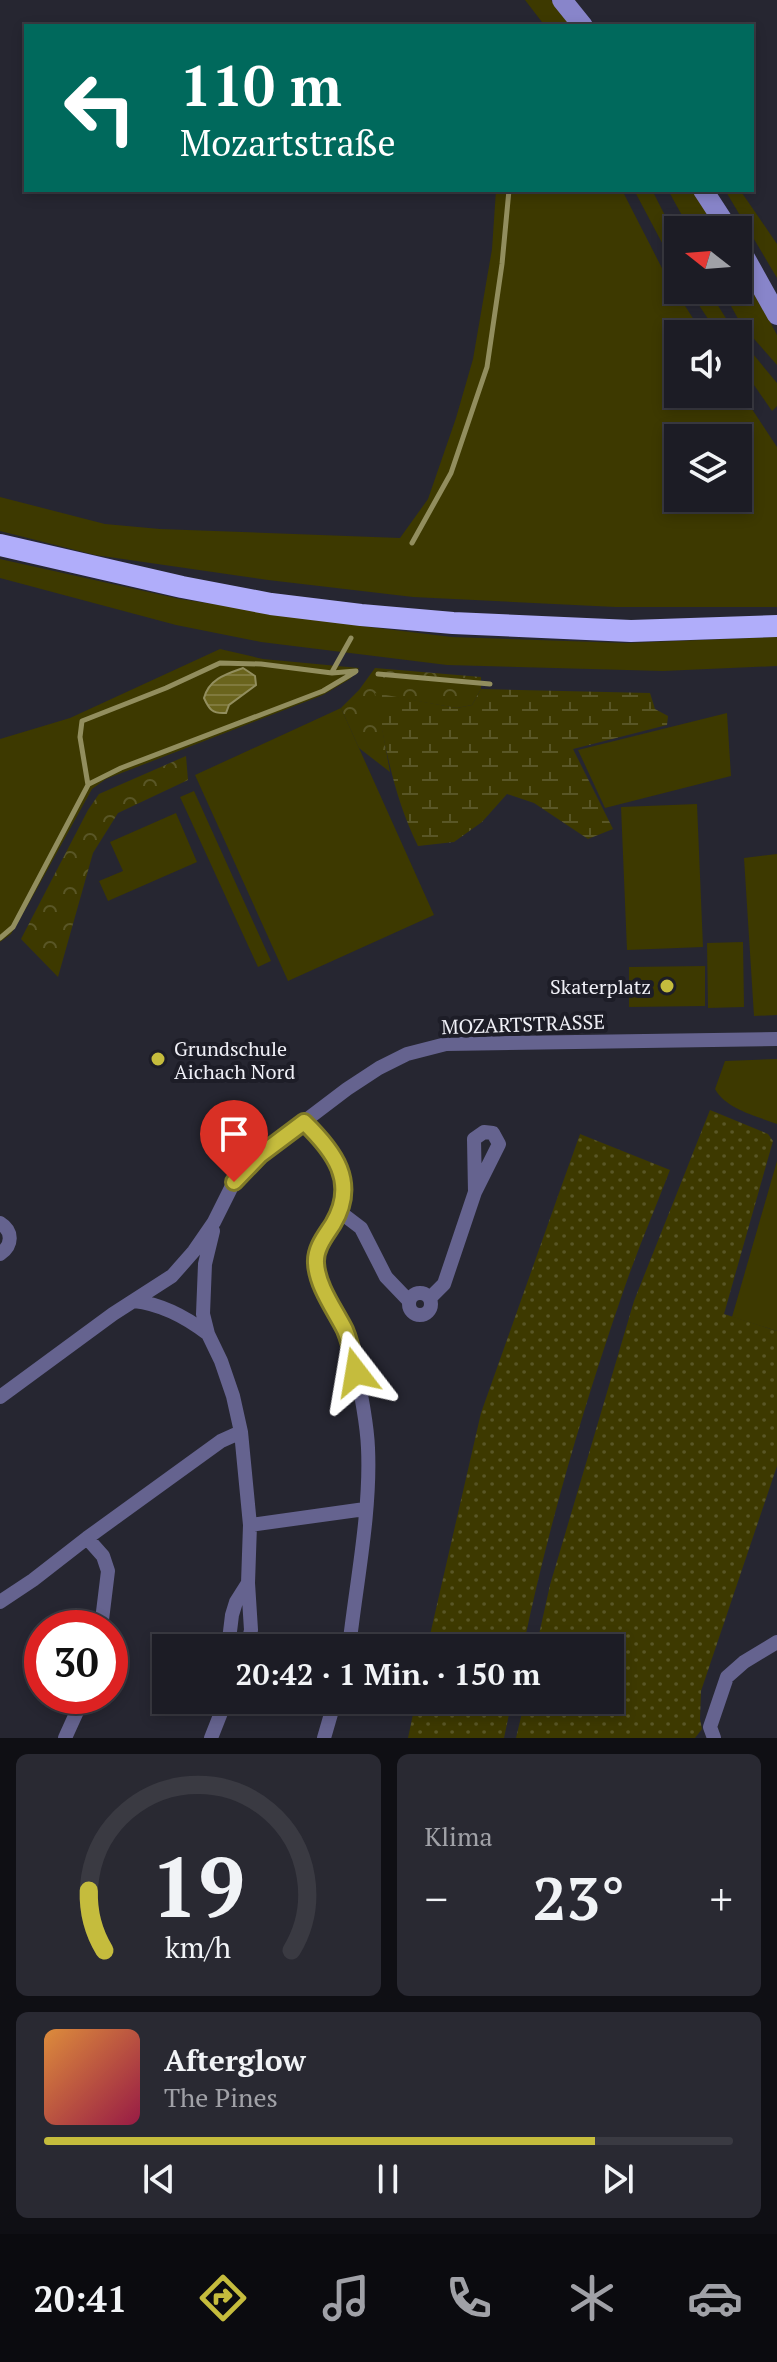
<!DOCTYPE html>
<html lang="de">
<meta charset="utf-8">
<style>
body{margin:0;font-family:"PT Serif",serif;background:#292932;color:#f1f3f6;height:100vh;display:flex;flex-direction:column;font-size:30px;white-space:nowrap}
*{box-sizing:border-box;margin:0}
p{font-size:26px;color:#a0a1a7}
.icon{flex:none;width:44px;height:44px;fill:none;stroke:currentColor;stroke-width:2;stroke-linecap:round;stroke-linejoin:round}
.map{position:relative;height:1738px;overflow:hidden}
.sheet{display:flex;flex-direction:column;gap:16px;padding:16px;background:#0f0f14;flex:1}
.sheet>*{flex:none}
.guide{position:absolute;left:24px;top:24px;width:730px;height:168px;border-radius:0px;box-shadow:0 4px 12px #0003,0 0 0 2px #3a3a42;background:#00695c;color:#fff;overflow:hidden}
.needle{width:52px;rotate:287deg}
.buttons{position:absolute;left:664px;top:216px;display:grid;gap:16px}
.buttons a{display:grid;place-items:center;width:88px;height:88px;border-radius:0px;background:#1c1c25;box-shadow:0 4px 12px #0003,0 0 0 2px #3a3a42;font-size:40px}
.speed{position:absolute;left:24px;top:1610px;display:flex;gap:16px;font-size:40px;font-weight:700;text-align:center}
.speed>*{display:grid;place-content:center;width:104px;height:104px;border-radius:50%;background:#1c1c25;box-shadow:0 4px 12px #0003,0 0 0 2px #3a3a42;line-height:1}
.speed .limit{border:12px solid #d22;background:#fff;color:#111}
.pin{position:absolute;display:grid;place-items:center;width:68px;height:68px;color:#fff;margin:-82px -34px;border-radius:50% 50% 50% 0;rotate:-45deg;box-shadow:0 0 8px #0007}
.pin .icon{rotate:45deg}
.me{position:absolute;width:88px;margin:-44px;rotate:346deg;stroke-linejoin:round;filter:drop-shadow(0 0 6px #0008)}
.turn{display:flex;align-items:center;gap:28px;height:168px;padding:0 24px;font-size:36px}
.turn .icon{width:104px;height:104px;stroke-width:2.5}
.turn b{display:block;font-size:56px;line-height:68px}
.big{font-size:60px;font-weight:600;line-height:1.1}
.sheet .widget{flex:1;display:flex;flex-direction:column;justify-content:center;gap:12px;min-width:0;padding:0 28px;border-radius:12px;background:#292932}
.sheet .dial{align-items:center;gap:0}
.dial svg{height:208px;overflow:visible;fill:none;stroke:#3a3a42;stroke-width:7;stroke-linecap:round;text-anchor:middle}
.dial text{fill:#f1f3f6;stroke:none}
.song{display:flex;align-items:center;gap:24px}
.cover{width:96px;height:96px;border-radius:12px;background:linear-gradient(135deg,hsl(30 70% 55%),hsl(340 70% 35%))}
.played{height:8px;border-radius:4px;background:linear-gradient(90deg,#c5bc3d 80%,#3a3a42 80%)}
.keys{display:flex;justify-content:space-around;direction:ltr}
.heat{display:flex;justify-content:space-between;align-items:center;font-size:44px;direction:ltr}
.sheet .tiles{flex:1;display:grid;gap:16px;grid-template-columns:1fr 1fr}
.widget:last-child{grid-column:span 2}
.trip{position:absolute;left:152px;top:1634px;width:472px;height:80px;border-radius:0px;background:#1c1c25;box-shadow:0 4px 12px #0003,0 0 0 2px #3a3a42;font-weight:600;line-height:80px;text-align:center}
.menu{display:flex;height:128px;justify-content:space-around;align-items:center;background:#0b0b0f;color:#a0a1a7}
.menu .icon{width:56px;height:56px}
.menu .current{color:#c5bc3d}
.menu b{font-size:36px;color:#f1f3f6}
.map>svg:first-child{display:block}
</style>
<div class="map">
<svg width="777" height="1738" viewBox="0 0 777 1738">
<defs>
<pattern id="forest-crowns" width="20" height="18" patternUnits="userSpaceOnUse" patternTransform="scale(2)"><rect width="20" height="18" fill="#3d3900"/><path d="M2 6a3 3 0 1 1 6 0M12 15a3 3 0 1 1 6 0" fill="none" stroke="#595626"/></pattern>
<pattern id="wetland-marsh" width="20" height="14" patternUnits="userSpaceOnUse" patternTransform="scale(2)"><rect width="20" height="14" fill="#3d3900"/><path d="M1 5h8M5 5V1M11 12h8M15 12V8" fill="none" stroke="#595626"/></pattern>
<pattern id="garden-dots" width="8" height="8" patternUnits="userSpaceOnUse" patternTransform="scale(2)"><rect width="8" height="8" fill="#3d3900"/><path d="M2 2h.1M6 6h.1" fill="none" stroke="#595626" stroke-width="1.8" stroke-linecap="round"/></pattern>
<pattern id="water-rules" width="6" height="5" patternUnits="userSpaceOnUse" patternTransform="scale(2)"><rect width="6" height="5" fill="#6a641d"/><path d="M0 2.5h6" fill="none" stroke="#807a3e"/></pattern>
</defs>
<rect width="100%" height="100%" fill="#262631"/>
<path fill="#3d3900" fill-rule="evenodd" d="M 525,0 L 551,0 L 572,26 L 545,26 Z
M 496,190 L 622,190 L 666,276 L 703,334 L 678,334 L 678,394 L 738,394 L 738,388 L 777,447 L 777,607 L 615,607 L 413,597 L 268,580 L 95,555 L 0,531 L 0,497 L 105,524 L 160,529 L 400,538 L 428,499 L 456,418 L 473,359 L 492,249 ZM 678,438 L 738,438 L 738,498 L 678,498 Z
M 634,190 L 652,190 L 678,241 L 678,273 Z
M 668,190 L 694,190 L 721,230 L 690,230 Z
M 725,190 L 740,190 L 777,244 L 777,278 Z
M 738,260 L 777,335 L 777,365 L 741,324 L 722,290 L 738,290 Z
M 689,290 L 708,290 L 736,334 L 718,334 Z
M 738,336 L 777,383 L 777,406 L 772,411 L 738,362 Z
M 0,559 L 180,599 L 361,626 L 452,637 L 627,643 L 777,637 L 777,666 L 663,671 L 447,665 L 261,642 L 176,625 L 0,578 Z
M 220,649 L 263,659 L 359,668 L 350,679 L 323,695 L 106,779 L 92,789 L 29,903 L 11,934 L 0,942 L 0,739 L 70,718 Z
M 341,708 L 434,915 L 288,981 L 195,775 Z
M 727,713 L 731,776 L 605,808 L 578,750 Z
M 194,791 L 271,961 L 258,967 L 180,797 Z
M 697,804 L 703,947 L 627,950 L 621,807 Z
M 176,813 L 197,862 L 108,901 L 99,881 L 123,871 L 110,842 Z
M 777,854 L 777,1015 L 754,1016 L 744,858 Z
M 743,942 L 744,1007 L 708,1008 L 707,943 Z
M 705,966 L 705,1006 L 629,1007 L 629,967 Z
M 777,1059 L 777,1124 C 756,1116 726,1109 715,1089 L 725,1061 Z
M 777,1161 L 777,1331 L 732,1317 Z"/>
<path fill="url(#forest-crowns)" d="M 375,668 L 481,677 L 481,689 L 472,705 L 457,708 L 376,694 L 390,772 L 359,748 L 341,708 L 359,690 Z
M 186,756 L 188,780 L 118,813 L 93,853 L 58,977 L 21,939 L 88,810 L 99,794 Z"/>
<path fill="url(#wetland-marsh)" d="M 481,689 L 650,693 L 655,709 L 668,716 L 667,725 L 573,749 L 613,829 L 588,839 L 534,803 L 507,794 L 482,822 L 454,842 L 418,846 C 394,798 385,746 375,693 L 457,708 L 472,705 Z"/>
<path fill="url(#garden-dots)" d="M 710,1110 L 768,1134 L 773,1141 L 724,1314 L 777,1331 L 777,1466 L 701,1691 L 700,1719 L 702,1729 L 695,1738 L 516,1738 L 525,1700 L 610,1700 L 610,1648 L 536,1648 L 550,1585 L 634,1301 Z
M 580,1134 L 670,1170 C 654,1212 636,1253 622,1295 C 583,1408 547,1531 523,1648 L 427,1648 L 481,1413 Z
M 416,1700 L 512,1700 L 504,1738 L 408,1738 Z"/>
<path fill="url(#water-rules)" stroke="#928e5e" stroke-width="2" d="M 243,668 L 255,676 L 256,685 L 229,705 L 226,713 C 212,714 209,709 204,698 C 209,679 226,674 243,668 Z"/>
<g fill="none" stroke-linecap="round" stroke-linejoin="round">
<path stroke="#928e5e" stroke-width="5" d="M 412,543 L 451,473 L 487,367 L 502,264 L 509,190
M 332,672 L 351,638
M 378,674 L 490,684
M 89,784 L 121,768 L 323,691 L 355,672
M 0,938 L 13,927 L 88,785 L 80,737 L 82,721 L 166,688 L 220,663 L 261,664 L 332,673 L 356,671"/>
<path stroke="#65638f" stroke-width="14" d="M 304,1122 C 333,1150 358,1182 333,1223 C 326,1234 316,1247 316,1261 C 316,1288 346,1323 352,1351 C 358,1378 367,1420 368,1448 C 371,1512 356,1584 349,1648
M 340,1212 L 361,1228 L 386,1277 L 409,1301
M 0,1223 C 13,1231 13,1245 0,1254
M 213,1231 L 205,1264 L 203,1314 L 208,1334 L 221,1361 L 233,1396 L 241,1432 L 250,1525 L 248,1583 L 236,1602 L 232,1615 L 228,1648
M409 1304a11 11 0 1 1 22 0a11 11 0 1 1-22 0Z
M 430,1298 L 444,1284 L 475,1192 L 499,1144 L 493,1133 L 484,1132 L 474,1139 L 475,1192
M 134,1301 C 161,1304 186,1317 208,1334
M 0,1397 L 113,1314 L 172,1276 L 194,1251 L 214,1222 L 234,1182 L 260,1155 L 347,1089 L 379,1068 L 407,1054 L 446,1044 L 777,1039
M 250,1525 L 365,1509
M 87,1538 L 103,1556 L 108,1571 L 101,1628
M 0,1602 L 33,1580 L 87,1538 L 221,1441 L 241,1432
M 247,1648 L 251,1630 L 248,1583
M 65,1738 L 84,1696
M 211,1738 L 226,1700
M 324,1738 L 335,1700
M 714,1738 L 710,1727 L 727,1677 L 744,1662 L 777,1642"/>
<path stroke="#8885ca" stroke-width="20" d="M 562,0 L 583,26
M 703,190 L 729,230
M 738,245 L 777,315"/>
<path stroke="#b0adfa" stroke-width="22" d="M 0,545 L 182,587 L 271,604 L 361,615 L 453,623 L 631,631 L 777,626"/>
</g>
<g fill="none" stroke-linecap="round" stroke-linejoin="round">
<g stroke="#807a28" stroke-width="20">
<path id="route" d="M 234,1182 L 260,1155 L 304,1122 C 334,1151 358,1182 333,1224 C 326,1235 315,1248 316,1263 C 317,1286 335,1310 345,1330 C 351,1344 353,1358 356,1372"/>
</g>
<use href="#route" stroke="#c5bc3d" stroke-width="14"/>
</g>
<g fill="#c5bc3d" stroke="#1d1d27" stroke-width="3">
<circle cx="667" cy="986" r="8"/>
<circle cx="158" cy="1059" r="8"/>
</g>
<g text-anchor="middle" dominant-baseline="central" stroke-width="8" stroke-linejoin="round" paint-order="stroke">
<g font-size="20" fill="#efeff6" stroke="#1d1d27" text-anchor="end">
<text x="651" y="986">Skaterplatz</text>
<text x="174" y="1048" text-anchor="start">Grundschule<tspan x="174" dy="23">Aichach Nord</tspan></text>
</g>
<g font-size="20" fill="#efeff6" stroke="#1d1d27">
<text transform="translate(523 1024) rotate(-2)">MOZARTSTRASSE</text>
</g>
</g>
</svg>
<div class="buttons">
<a><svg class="needle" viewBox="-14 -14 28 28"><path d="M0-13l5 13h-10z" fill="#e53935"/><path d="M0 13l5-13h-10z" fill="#a0a1a7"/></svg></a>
<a><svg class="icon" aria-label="sound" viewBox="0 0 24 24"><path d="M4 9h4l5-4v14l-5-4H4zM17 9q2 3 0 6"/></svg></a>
<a><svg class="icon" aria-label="layers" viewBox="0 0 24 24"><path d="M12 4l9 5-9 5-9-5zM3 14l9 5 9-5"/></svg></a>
</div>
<div class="speed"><div class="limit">30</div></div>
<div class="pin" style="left:234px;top:1182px;background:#d93025"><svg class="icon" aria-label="arrive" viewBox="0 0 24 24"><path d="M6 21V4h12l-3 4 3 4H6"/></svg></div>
<svg class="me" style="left:356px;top:1372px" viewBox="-20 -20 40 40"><path d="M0-17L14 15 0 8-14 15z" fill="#c5bc3d" stroke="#fff" stroke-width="4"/></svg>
<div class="trip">20:42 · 1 Min. · 150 m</div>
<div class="guide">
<div class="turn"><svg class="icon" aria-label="left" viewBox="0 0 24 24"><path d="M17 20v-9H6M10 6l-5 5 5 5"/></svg><div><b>110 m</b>Mozartstraße</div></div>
</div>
</div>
<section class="sheet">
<div class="tiles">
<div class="widget dial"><svg viewBox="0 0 100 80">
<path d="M14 69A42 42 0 1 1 86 69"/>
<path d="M14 69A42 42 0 0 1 8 46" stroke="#c5bc3d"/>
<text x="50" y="56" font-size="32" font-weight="700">19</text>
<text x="50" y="72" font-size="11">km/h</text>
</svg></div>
<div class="widget"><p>Klima</p>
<div class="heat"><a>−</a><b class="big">23°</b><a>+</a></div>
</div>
<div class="widget">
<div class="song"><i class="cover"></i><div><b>Afterglow</b><p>The Pines</p></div></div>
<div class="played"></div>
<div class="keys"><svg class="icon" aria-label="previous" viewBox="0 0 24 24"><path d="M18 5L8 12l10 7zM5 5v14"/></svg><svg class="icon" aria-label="pause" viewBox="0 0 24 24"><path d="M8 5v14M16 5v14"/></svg><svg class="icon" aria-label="next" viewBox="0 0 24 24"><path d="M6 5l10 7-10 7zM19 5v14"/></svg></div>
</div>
</div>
</section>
<nav class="menu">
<b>20:41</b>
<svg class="icon current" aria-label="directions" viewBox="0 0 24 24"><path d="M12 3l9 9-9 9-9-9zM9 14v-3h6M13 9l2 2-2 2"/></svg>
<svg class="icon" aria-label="music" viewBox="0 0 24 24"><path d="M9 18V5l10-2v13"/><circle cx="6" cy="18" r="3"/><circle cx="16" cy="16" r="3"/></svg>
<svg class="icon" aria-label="phone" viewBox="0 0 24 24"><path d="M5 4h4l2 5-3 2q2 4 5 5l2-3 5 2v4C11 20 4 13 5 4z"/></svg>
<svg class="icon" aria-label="climate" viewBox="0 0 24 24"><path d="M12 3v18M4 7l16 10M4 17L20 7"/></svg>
<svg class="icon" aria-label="car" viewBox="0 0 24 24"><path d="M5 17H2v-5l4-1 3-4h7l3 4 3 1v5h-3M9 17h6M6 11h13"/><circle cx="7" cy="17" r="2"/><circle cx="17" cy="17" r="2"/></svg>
</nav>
